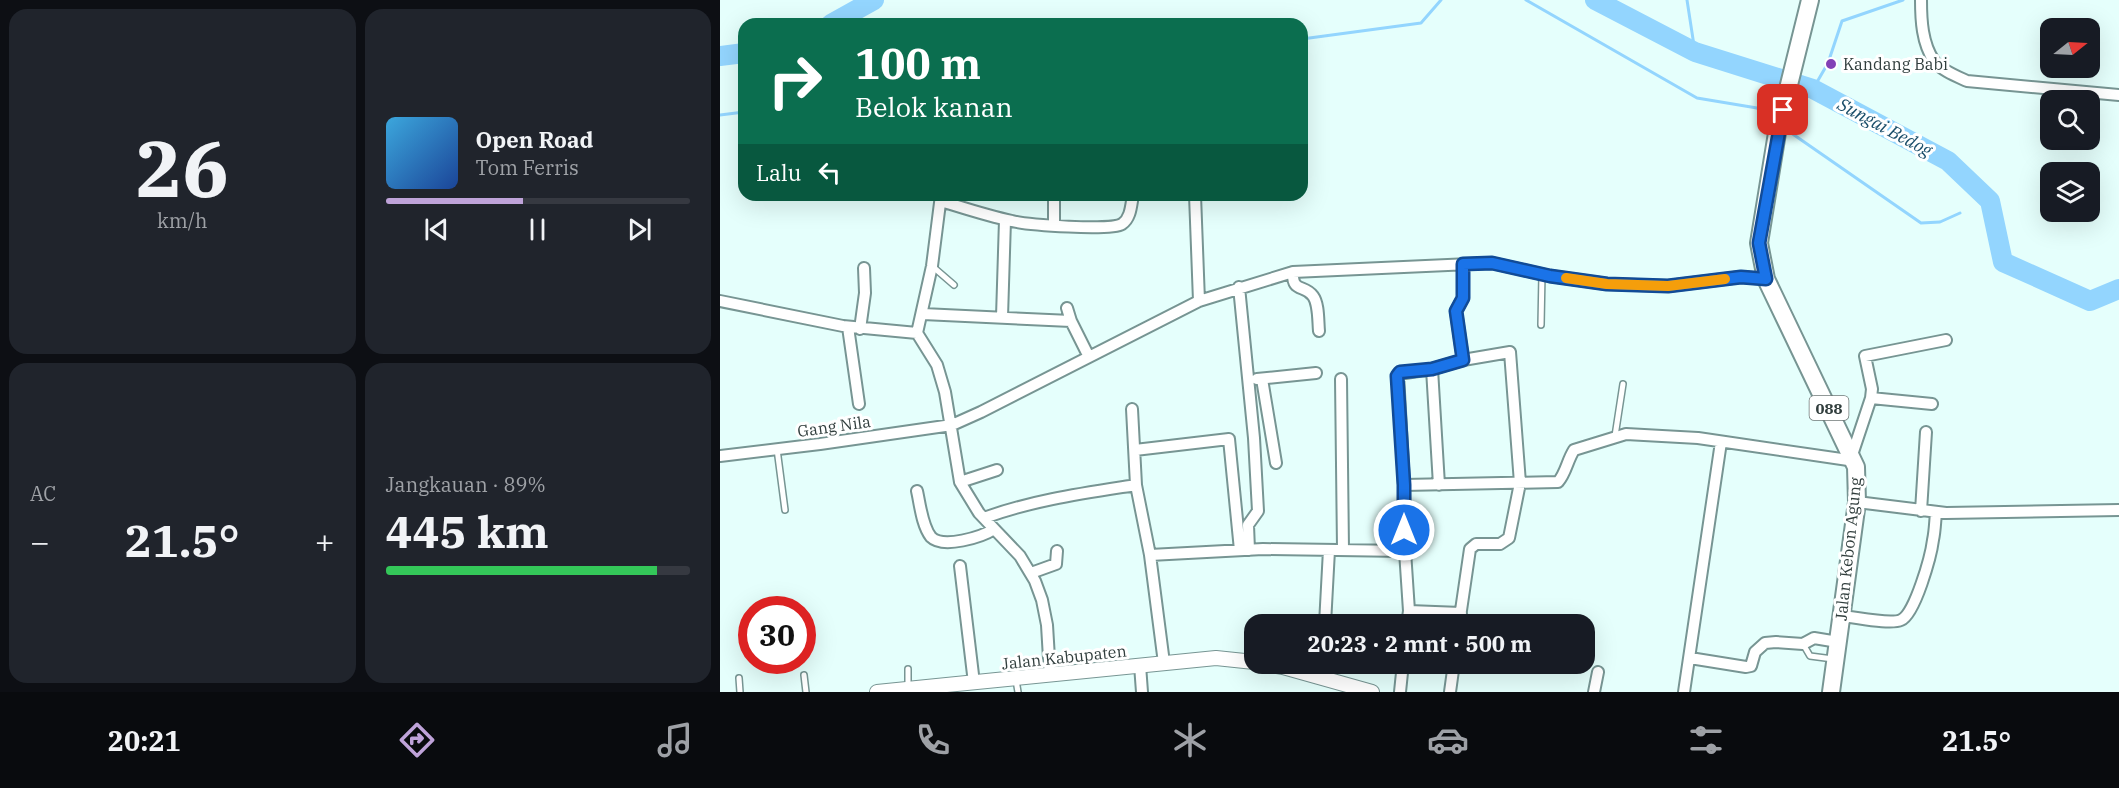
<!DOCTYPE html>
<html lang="id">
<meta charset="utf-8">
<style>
body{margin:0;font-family:"IBM Plex Serif",serif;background:#20242c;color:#f1f3f6;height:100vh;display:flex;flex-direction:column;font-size:22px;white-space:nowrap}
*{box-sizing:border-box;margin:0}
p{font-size:20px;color:#9ea1a6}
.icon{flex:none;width:33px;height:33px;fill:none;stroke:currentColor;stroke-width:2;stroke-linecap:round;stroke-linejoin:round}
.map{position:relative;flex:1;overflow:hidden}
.drawer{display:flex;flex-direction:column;gap:9px;padding:9px;background:#0d0f14;width:720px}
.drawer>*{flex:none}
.banner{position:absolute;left:18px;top:18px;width:570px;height:183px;border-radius:18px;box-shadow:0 6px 24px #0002;background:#0b6e4f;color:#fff;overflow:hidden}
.needle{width:39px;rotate:72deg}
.controls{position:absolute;left:1320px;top:18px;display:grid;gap:12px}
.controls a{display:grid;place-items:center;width:60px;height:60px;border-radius:12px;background:#171b24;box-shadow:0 6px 24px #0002;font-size:30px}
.speed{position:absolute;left:18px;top:596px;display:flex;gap:12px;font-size:30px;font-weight:700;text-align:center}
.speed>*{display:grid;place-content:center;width:78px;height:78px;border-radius:50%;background:#171b24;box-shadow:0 6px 24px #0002;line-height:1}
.speed .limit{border:9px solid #d22;background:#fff;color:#111}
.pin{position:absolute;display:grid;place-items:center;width:51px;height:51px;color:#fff;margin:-26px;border-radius:12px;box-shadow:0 3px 9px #0006}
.me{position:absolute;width:66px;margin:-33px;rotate:0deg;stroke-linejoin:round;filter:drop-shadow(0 0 4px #0008)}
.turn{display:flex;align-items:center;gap:21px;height:126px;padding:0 18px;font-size:27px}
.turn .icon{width:78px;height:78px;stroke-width:2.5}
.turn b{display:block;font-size:42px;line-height:51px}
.then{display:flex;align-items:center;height:57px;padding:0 18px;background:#0003;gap:12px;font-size:22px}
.big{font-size:45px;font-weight:800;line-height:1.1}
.drawer .tile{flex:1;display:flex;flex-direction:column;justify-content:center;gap:9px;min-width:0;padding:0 21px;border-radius:18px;background:#20242c}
.drawer .dial{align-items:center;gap:0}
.dial b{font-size:78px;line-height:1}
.song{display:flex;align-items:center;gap:18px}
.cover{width:72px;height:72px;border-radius:9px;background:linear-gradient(135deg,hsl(200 70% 55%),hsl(220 70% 35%))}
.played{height:6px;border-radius:3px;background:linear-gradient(90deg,#bfa3d9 45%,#363941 45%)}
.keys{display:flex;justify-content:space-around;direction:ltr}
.heat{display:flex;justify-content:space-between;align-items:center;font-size:33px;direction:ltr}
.charge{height:9px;border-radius:4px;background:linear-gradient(90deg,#34c759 89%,#363941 0)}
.drawer .tiles{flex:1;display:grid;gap:9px;grid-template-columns:repeat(2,1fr)}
.trip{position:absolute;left:524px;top:614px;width:351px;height:60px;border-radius:18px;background:#171b24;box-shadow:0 6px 24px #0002;font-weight:800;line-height:60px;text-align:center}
.tabs{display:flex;height:96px;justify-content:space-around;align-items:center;background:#090b0e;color:#9ea1a6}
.tabs .icon{width:42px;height:42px}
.tabs .on{color:#bfa3d9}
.tabs b{font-size:27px;color:#f1f3f6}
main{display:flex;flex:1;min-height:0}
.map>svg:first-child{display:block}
</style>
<main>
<section class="drawer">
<div class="tiles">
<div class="tile dial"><b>26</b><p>km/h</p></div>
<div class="tile">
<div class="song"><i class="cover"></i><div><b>Open Road</b><p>Tom Ferris</p></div></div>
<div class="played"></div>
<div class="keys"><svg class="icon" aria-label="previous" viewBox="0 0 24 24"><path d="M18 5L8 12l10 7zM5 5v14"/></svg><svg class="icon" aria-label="pause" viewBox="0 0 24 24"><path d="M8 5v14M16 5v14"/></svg><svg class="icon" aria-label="next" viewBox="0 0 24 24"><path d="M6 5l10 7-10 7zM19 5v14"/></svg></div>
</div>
<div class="tile"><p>AC</p>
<div class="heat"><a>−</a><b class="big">21.5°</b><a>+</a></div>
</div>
<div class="tile"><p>Jangkauan · 89%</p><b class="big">445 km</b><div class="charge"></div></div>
</div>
</section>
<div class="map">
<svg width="1399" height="692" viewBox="0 0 1399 692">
<rect width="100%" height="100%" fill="#e5fffc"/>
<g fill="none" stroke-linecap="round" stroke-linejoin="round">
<path stroke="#93d5fe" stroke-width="3" d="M 806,0 L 977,98 L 1037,108 L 1054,121
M 967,0 L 975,52
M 582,39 L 701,23 L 721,0
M 1093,89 L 1108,63 L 1122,21 L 1183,0
M 0,115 L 24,112
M 1064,128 L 1201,223 L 1220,222 L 1240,213"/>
<path stroke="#93d5fe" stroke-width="20" d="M 875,0 L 975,52 L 1093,89 L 1228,161 L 1270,201 L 1283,262 L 1370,301 L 1399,289
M 111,24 L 154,0
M 0,56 L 24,53"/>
<g stroke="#779593" stroke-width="8">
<path id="lane" d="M 212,266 L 234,285
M 821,325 L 822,274
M 895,436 L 903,384
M 57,449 L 65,510
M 1083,644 L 1090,656 L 1113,659
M 188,669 L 188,688
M 84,675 L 86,692
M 19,678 L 20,692
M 296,680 L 298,692"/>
</g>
<g stroke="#779593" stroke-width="14">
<path id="street" d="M 1201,0 C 1201,20 1202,43 1214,61 C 1221,70 1236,76 1247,81 L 1399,95
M 475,195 L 479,301
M 221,201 C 244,208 268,216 292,221 C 307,225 391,231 402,224 C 411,218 411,205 413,195
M 334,225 L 334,195
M 743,264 L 743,298 L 736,311 L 743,360
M 573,272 C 572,293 584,284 593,296 C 599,304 598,321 599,331
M 519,287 L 534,438 L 538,511 L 528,525 L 529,550
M 0,301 L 123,326 L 197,333 L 217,365 L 225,392 L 240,482 L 259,513 L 300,556 L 315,581 L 322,600 L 327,625 L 330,675
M 347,308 L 351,321 L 369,357
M 203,314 L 351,321
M 282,317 L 285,220
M 128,327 L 139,404
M 140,329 L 145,293 L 144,268
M 197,333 L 212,266 L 221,195
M 712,369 L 719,485
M 537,379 L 596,373
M 542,379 L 556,463
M 621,379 L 623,549
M 1151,398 L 1212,404
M 412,409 L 416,485 L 430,555 L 543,549 L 685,551 L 684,485 L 838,482 C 846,473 847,461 854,450 L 906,434 L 978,438 L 1135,461
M 415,450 L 509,439 L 520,550
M 1132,455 L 1151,398 L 1152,389 L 1145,356 L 1226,340
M 0,456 L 100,444 L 232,425 L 261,412 L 479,301 L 573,272 L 772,263 L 830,276 L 887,284 L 948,286 L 1021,277 L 1046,279
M 240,482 L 277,470
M 684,485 L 678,374 L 712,369 L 743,360 L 790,352 L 800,483 L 789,538 L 780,544 L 756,544 L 750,549 L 739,624
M 197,491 C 200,504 202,526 211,537 C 223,549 262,537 274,529
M 1137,502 L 1226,513 L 1399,510
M 1201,511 L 1206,432
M 264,518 C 313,500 365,493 416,485
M 685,551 L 689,611 L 741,613
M 430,555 L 444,663
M 240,566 L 254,683
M 311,573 L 336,564 L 337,551
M 1122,616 C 1135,617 1170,625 1181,620 C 1195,614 1211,556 1213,540 C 1215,531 1215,522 1216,513
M 740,619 L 766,624 L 794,621 L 823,623
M 605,624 L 609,550
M 687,624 L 689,611
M 970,658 L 1026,667 L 1031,666 L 1035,652 L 1045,643 L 1056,642 L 1083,644 L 1094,638 L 1118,642
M 420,665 L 422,692
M 680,692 L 683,663
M 730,692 L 734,663
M 874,692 L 878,672
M 964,692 L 1001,442"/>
</g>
<g stroke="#779593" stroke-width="16">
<path id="secondary" d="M 539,663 L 563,667 L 652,692
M 157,692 L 496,658 L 534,662"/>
</g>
<g stroke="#779593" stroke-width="20">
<path id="primary" d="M 1090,0 L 1057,133 L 1039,243 L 1046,279 L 1136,467 L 1137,502 L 1111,692"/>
</g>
<use href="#lane" stroke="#fff" stroke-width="5"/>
<use href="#street" stroke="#fff" stroke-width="10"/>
<use href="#secondary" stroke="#fff" stroke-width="14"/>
<use href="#primary" stroke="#fff" stroke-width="16"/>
</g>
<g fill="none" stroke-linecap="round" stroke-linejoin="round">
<g stroke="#114b97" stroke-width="15">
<path id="route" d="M 684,530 L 684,485 L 677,376 L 680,372 L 712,369 L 743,360 L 736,311 L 743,298 L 743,264 L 772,263 L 830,276 L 887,284 L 948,286 L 1021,277 L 1046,279 L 1039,243 L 1063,110"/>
</g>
<use href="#route" stroke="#1a73e8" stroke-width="10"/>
<path stroke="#f59e0b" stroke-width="10" d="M 846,278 L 887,284 L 948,286 L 1005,279"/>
</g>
<circle fill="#8241b6" stroke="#fff" stroke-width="2" cx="1111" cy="64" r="6"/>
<g text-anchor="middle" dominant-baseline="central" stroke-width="6" stroke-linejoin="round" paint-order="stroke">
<rect fill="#fff" stroke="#6f7877" stroke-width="1.5" x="1089.5" y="396" width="39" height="24" rx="4.5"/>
<g font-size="15" font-weight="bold" fill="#313e3d">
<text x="1109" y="408">088</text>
</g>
<g font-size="16" fill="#313e3d" stroke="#fff" text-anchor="start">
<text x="1123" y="64">Kandang Babi</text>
</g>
<g font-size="16" fill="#313e3d" stroke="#fff">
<text transform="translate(114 426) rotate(-8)">Gang Nila</text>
<text transform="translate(1128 549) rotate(-84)">Jalan Kebon Agung</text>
<text transform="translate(344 657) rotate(-6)">Jalan Kabupaten</text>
</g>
<g font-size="18" font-style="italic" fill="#1b4e6a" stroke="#fff">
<text transform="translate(1165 127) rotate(28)">Sungai Bedog</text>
</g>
</g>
</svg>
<div class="controls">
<a><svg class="needle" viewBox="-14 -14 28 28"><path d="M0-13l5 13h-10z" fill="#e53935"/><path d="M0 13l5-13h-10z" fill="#9ea1a6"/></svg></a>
<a><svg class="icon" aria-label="search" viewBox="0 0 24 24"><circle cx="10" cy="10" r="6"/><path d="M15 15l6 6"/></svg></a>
<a><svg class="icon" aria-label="layers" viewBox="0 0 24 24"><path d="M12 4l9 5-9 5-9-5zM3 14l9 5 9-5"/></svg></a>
</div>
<div class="speed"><div class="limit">30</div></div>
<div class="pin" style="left:1063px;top:110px;background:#d93025"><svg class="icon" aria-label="arrive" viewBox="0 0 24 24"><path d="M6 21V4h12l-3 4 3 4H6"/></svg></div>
<svg class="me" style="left:684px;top:530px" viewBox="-20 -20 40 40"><circle r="17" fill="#1a73e8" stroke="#fff" stroke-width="3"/><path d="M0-11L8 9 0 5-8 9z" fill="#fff"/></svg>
<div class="trip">20:23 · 2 mnt · 500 m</div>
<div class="banner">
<div class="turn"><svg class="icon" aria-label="right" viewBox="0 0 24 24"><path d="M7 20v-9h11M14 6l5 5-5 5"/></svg><div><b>100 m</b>Belok kanan</div></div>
<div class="then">Lalu<svg class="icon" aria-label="left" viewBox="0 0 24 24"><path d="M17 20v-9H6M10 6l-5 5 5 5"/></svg></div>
</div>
</div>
</main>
<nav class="tabs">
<b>20:21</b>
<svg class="icon on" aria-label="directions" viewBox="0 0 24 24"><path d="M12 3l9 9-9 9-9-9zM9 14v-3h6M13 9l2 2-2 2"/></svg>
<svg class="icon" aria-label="music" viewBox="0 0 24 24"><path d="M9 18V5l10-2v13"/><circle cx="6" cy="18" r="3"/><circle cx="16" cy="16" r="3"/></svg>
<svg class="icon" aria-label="phone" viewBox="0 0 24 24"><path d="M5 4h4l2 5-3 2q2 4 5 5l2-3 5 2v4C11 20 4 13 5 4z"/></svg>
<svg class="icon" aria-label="climate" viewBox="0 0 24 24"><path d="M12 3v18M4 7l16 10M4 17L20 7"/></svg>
<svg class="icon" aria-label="car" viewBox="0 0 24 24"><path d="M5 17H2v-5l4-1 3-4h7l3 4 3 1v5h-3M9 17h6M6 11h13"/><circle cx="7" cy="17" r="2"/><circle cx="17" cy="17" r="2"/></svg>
<svg class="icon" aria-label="filters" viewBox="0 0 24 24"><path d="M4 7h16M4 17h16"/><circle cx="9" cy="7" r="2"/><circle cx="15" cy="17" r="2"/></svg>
<b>21.5°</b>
</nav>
